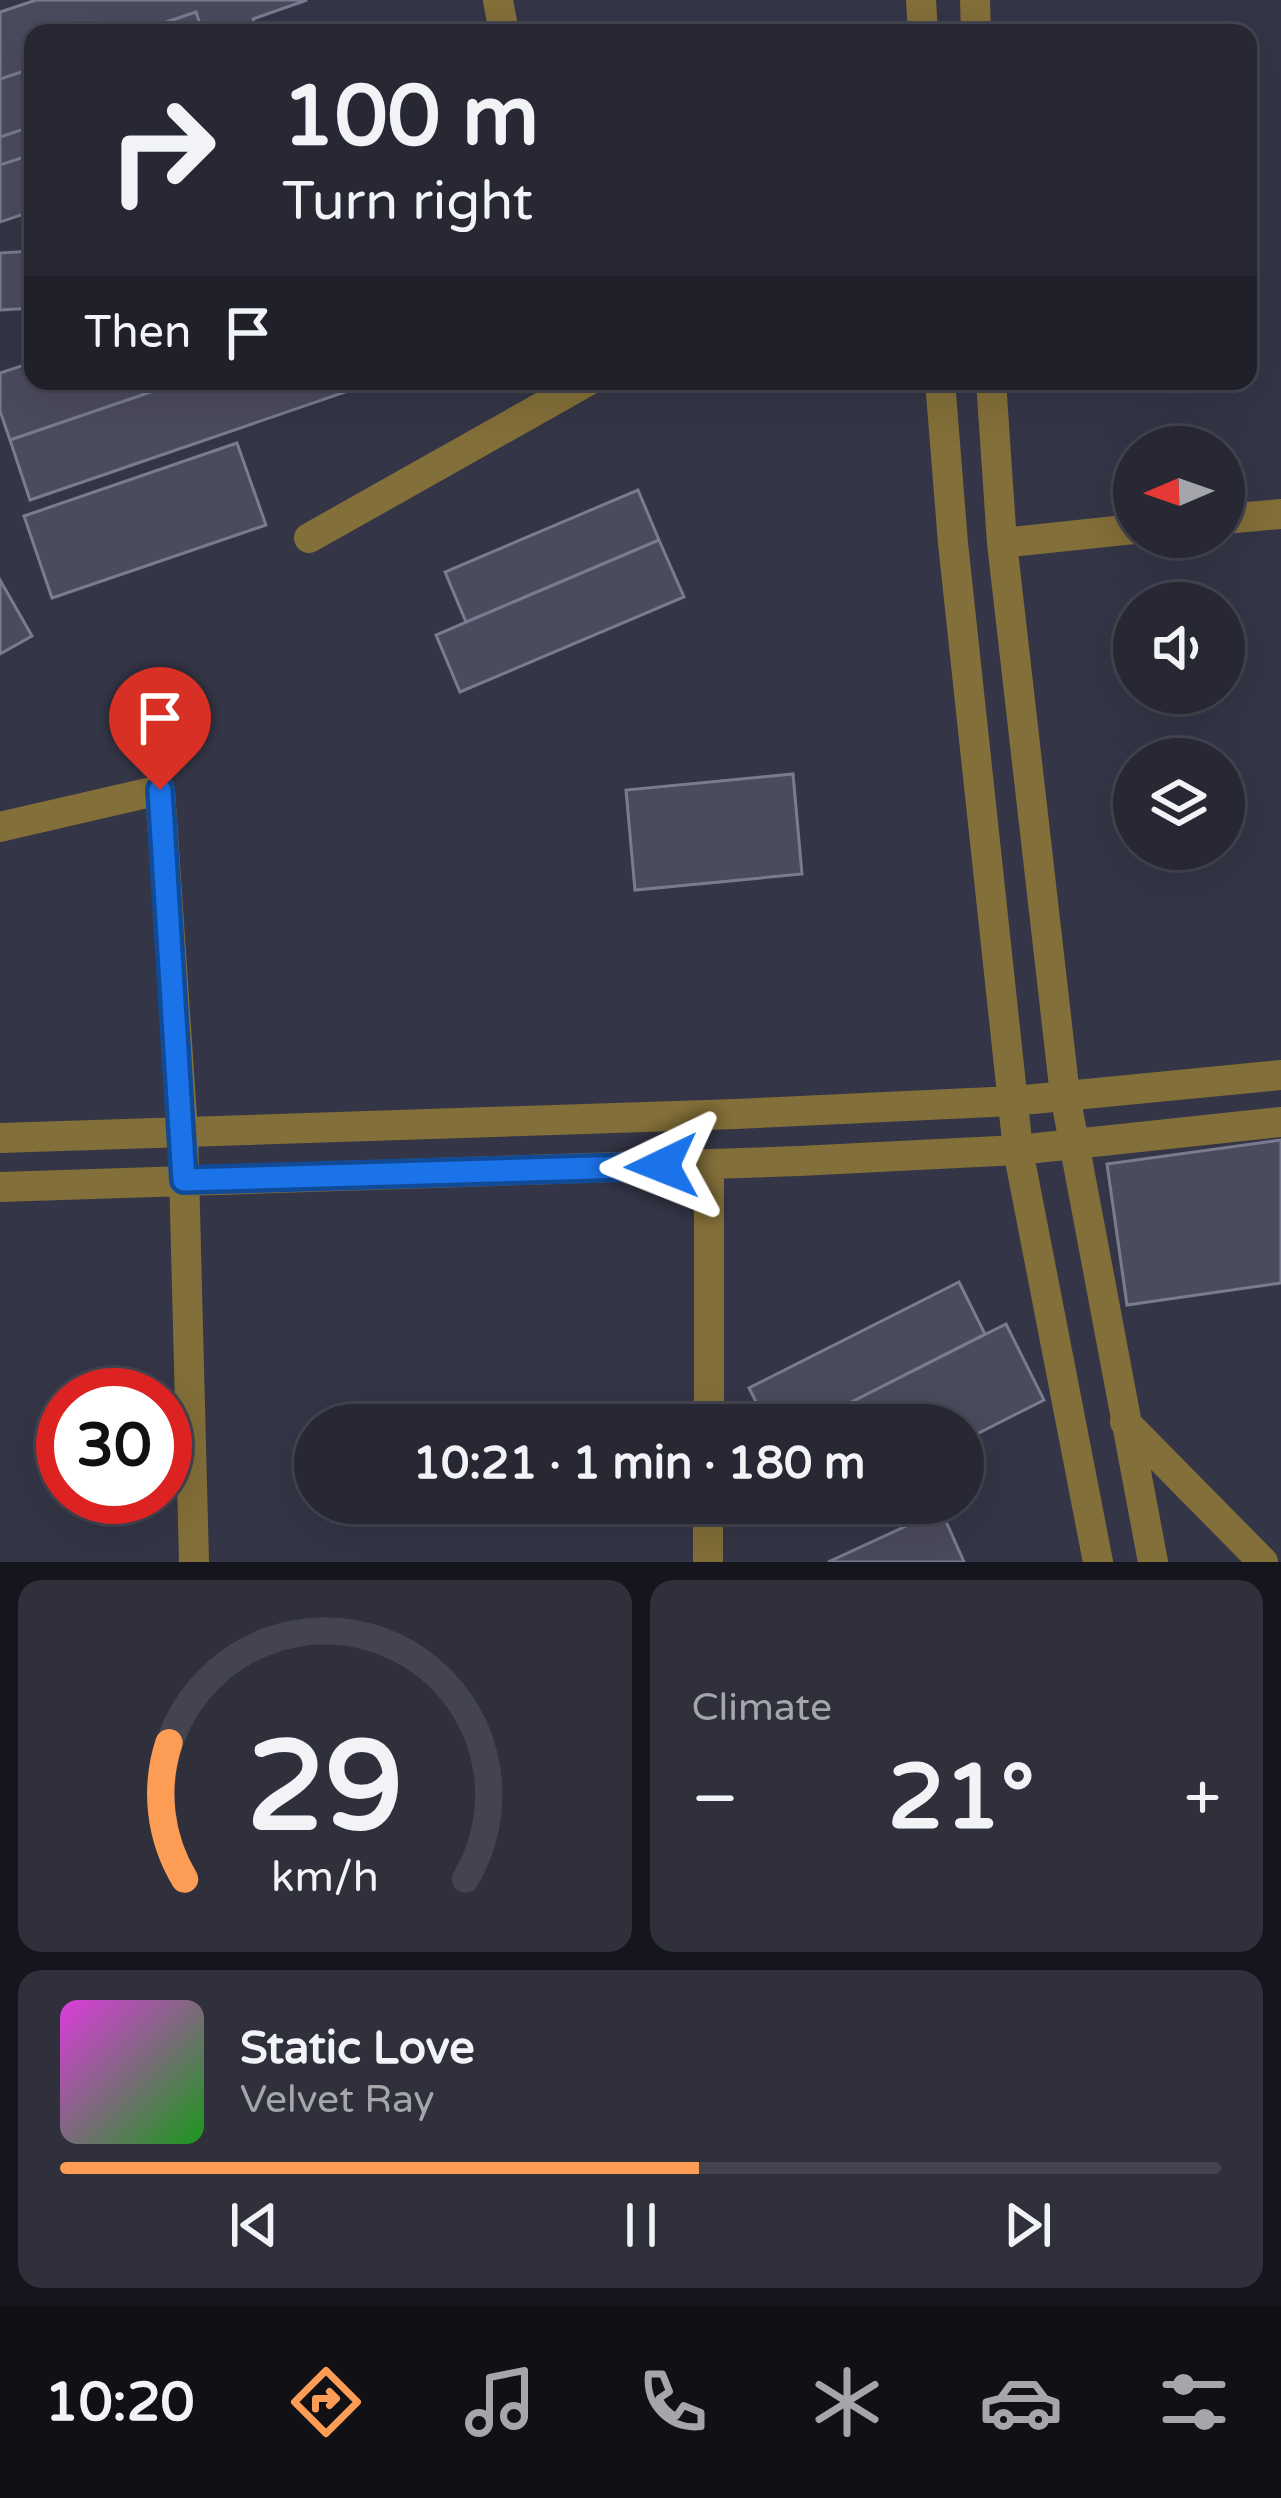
<!DOCTYPE html>
<meta charset="utf-8">
<style>
body{margin:0;font-family:"Varela Round",sans-serif;background:#2f303c;color:#f1f3f6;height:100vh;display:flex;flex-direction:column;font-size:45px;white-space:nowrap}
*{box-sizing:border-box;margin:0}
p{font-size:39px;color:#a4a6ac}
.icon{flex:none;width:66px;height:66px;fill:none;stroke:currentColor;stroke-width:2;stroke-linecap:round;stroke-linejoin:round}
.map{position:relative;height:1562px;overflow:hidden}
.drawer{display:flex;flex-direction:column;gap:18px;padding:18px;background:#15161d;flex:1}
.drawer>*{flex:none}
.top-card{position:absolute;left:24px;top:24px;width:1233px;height:366px;border-radius:24px;box-shadow:0 12px 48px #0002,0 0 0 3px #43444f;background:#272834;color:#f1f3f6;overflow:hidden}
.needle{width:78px;rotate:268deg}
.fabs{position:absolute;left:1113px;top:426px;display:grid;gap:24px}
.fabs a{display:grid;place-items:center;width:132px;height:132px;border-radius:50%;background:#272834;box-shadow:0 12px 48px #0002,0 0 0 3px #43444f;font-size:60px}
.speed{position:absolute;left:36px;top:1368px;display:flex;gap:24px;font-size:60px;font-weight:700;text-align:center}
.speed>*{display:grid;place-content:center;width:156px;height:156px;border-radius:50%;background:#272834;box-shadow:0 12px 48px #0002,0 0 0 3px #43444f;line-height:1}
.speed .limit{border:18px solid #d22;background:#fff;color:#111}
.pin{position:absolute;display:grid;place-items:center;width:102px;height:102px;color:#fff;margin:-123px -51px;border-radius:50% 50% 50% 0;rotate:-45deg;box-shadow:0 0 12px #0007}
.pin .icon{rotate:45deg}
.me{position:absolute;width:132px;margin:-66px;rotate:268deg;stroke-linejoin:round;filter:drop-shadow(0 0 9px #0008)}
.turn{display:flex;align-items:center;gap:42px;height:252px;padding:0 60px;font-size:54px}
.turn .icon{width:156px;height:156px;stroke-width:2.5}
.turn b{display:block;font-size:84px;line-height:102px}
.then{display:flex;align-items:center;height:114px;padding:0 60px;background:#0003;gap:24px;font-size:45px}
.big{font-size:90px;font-weight:800;line-height:1.1}
.drawer .tile{flex:1;display:flex;flex-direction:column;justify-content:center;gap:18px;min-width:0;padding:0 42px;border-radius:24px;background:#2f303c}
.drawer .dial{align-items:center;gap:0}
.dial svg{height:312px;overflow:visible;fill:none;stroke:#43444f;stroke-width:7;stroke-linecap:round;text-anchor:middle}
.dial text{fill:#f1f3f6;stroke:none}
.song{display:flex;align-items:center;gap:36px}
.cover{width:144px;height:144px;border-radius:18px;background:linear-gradient(135deg,hsl(300 70% 55%),hsl(120 70% 35%))}
.played{height:12px;border-radius:6px;background:linear-gradient(90deg,#fd9c55 55%,#43444f 55%)}
.keys{display:flex;justify-content:space-around;direction:ltr}
.heat{display:flex;justify-content:space-between;align-items:center;font-size:66px;direction:ltr}
.drawer .tiles{flex:1;display:grid;gap:18px;grid-template-columns:1fr 1fr}
.tile:last-child{grid-column:span 2}
.trip{position:absolute;left:294px;top:1404px;width:690px;height:120px;border-radius:60px;background:#272834;box-shadow:0 12px 48px #0002,0 0 0 3px #43444f;font-weight:800;line-height:120px;text-align:center}
.tab-bar{display:flex;height:192px;justify-content:space-around;align-items:center;background:#101015;color:#a4a6ac}
.tab-bar .icon{width:84px;height:84px}
.tab-bar .selected{color:#fd9c55}
.tab-bar b{font-size:54px;color:#f1f3f6}
.map>svg:first-child{display:block}
</style>
<div class="map">
<svg width="1281" height="1562" viewBox="0 0 1281 1562">
<rect width="100%" height="100%" fill="#343546"/>
<path fill="#4b4b5e" stroke="#7a7b8f" stroke-width="3" d="M 36,0 L 307,0 L 253,19 L 258,33 L 203,33 L 196,12 L 134,33 L 33,33 L 33,68 L 0,79 L 0,12 Z
M 196,12 L 203,33 L 134,33 Z
M 33,68 L 33,126 L 0,137 L 0,79 Z
M 33,126 L 33,154 L 0,165 L 0,137 Z
M 33,154 L 33,211 L 0,222 L 0,165 Z
M 33,251 L 33,308 L 0,310 L 0,253 Z
M 33,362 L 33,381 L 183,381 L 10,440 L 0,411 L 0,373 Z
M 183,381 L 357,381 L 357,388 L 30,500 L 10,440 Z
M 237,443 L 266,525 L 52,598 L 24,516 Z
M 638,490 L 659,540 L 466,622 L 445,572 Z
M 659,540 L 684,597 L 460,692 L 436,635 Z
M 0,580 L 32,636 L 0,654 Z
M 793,774 L 802,874 L 635,890 L 626,790 Z
M 1281,1140 L 1281,1283 L 1127,1305 L 1107,1164 Z
M 959,1282 L 985,1334 L 806,1425 L 768,1425 L 749,1388 Z
M 1006,1324 L 1044,1400 L 963,1441 L 963,1425 L 806,1425 Z
M 788,1503 L 840,1503 L 799,1524 Z
M 941,1510 L 964,1562 L 828,1562 Z"/>
<g fill="none" stroke-linecap="round" stroke-linejoin="round">
<path stroke="#836f39" stroke-width="30" d="M 498,0 L 504,33
M 921,0 L 923,33
M 975,0 L 976,33
M 940,381 L 953,543 L 1018,1150 L 1098,1562
M 991,381 L 1002,543 L 1065,1095 L 1153,1562
M 1224,519 L 1281,514
M 309,538 L 588,381
M 1002,543 L 1134,529
M 0,827 L 160,790 L 183,1132 L 194,1562
M 0,1138 L 736,1114 L 1013,1101 L 1281,1075
M 0,1187 L 799,1161 L 1018,1150 L 1281,1122
M 1125,1422 L 1263,1562
M 709,1425 L 709,1164
M 708,1562 L 708,1503"/>
</g>
<g fill="none" stroke-linecap="round" stroke-linejoin="round">
<g stroke="#114b97" stroke-width="30">
<path id="route" d="M 160,790 L 184,1180 L 662,1166"/>
</g>
<use href="#route" stroke="#1a73e8" stroke-width="21"/>
</g>
</svg>
<div class="fabs">
<a><svg class="needle" viewBox="-14 -14 28 28"><path d="M0-13l5 13h-10z" fill="#e53935"/><path d="M0 13l5-13h-10z" fill="#a4a6ac"/></svg></a>
<a><svg class="icon" aria-label="sound" viewBox="0 0 24 24"><path d="M4 9h4l5-4v14l-5-4H4zM17 9q2 3 0 6"/></svg></a>
<a><svg class="icon" aria-label="layers" viewBox="0 0 24 24"><path d="M12 4l9 5-9 5-9-5zM3 14l9 5 9-5"/></svg></a>
</div>
<div class="speed"><div class="limit">30</div></div>
<div class="pin" style="left:160px;top:790px;background:#d93025"><svg class="icon" aria-label="arrive" viewBox="0 0 24 24"><path d="M6 21V4h12l-3 4 3 4H6"/></svg></div>
<svg class="me" style="left:662px;top:1166px" viewBox="-20 -20 40 40"><path d="M0-17L14 15 0 8-14 15z" fill="#1a73e8" stroke="#fff" stroke-width="4"/></svg>
<div class="trip">10:21 · 1 min · 180 m</div>
<div class="top-card">
<div class="turn"><svg class="icon" aria-label="right" viewBox="0 0 24 24"><path d="M7 20v-9h11M14 6l5 5-5 5"/></svg><div><b>100 m</b>Turn right</div></div>
<div class="then">Then<svg class="icon" aria-label="arrive" viewBox="0 0 24 24"><path d="M6 21V4h12l-3 4 3 4H6"/></svg></div>
</div>
</div>
<section class="drawer">
<div class="tiles">
<div class="tile dial"><svg viewBox="0 0 100 80">
<path d="M14 69A42 42 0 1 1 86 69"/>
<path d="M14 69A42 42 0 0 1 10 34" stroke="#fd9c55"/>
<text x="50" y="56" font-size="32" font-weight="700">29</text>
<text x="50" y="72" font-size="11">km/h</text>
</svg></div>
<div class="tile"><p>Climate</p>
<div class="heat"><a>−</a><b class="big">21°</b><a>+</a></div>
</div>
<div class="tile">
<div class="song"><i class="cover"></i><div><b>Static Love</b><p>Velvet Ray</p></div></div>
<div class="played"></div>
<div class="keys"><svg class="icon" aria-label="previous" viewBox="0 0 24 24"><path d="M18 5L8 12l10 7zM5 5v14"/></svg><svg class="icon" aria-label="pause" viewBox="0 0 24 24"><path d="M8 5v14M16 5v14"/></svg><svg class="icon" aria-label="next" viewBox="0 0 24 24"><path d="M6 5l10 7-10 7zM19 5v14"/></svg></div>
</div>
</div>
</section>
<nav class="tab-bar">
<b>10:20</b>
<svg class="icon selected" aria-label="directions" viewBox="0 0 24 24"><path d="M12 3l9 9-9 9-9-9zM9 14v-3h6M13 9l2 2-2 2"/></svg>
<svg class="icon" aria-label="music" viewBox="0 0 24 24"><path d="M9 18V5l10-2v13"/><circle cx="6" cy="18" r="3"/><circle cx="16" cy="16" r="3"/></svg>
<svg class="icon" aria-label="phone" viewBox="0 0 24 24"><path d="M5 4h4l2 5-3 2q2 4 5 5l2-3 5 2v4C11 20 4 13 5 4z"/></svg>
<svg class="icon" aria-label="climate" viewBox="0 0 24 24"><path d="M12 3v18M4 7l16 10M4 17L20 7"/></svg>
<svg class="icon" aria-label="car" viewBox="0 0 24 24"><path d="M5 17H2v-5l4-1 3-4h7l3 4 3 1v5h-3M9 17h6M6 11h13"/><circle cx="7" cy="17" r="2"/><circle cx="17" cy="17" r="2"/></svg>
<svg class="icon" aria-label="filters" viewBox="0 0 24 24"><path d="M4 7h16M4 17h16"/><circle cx="9" cy="7" r="2"/><circle cx="15" cy="17" r="2"/></svg>
</nav>
